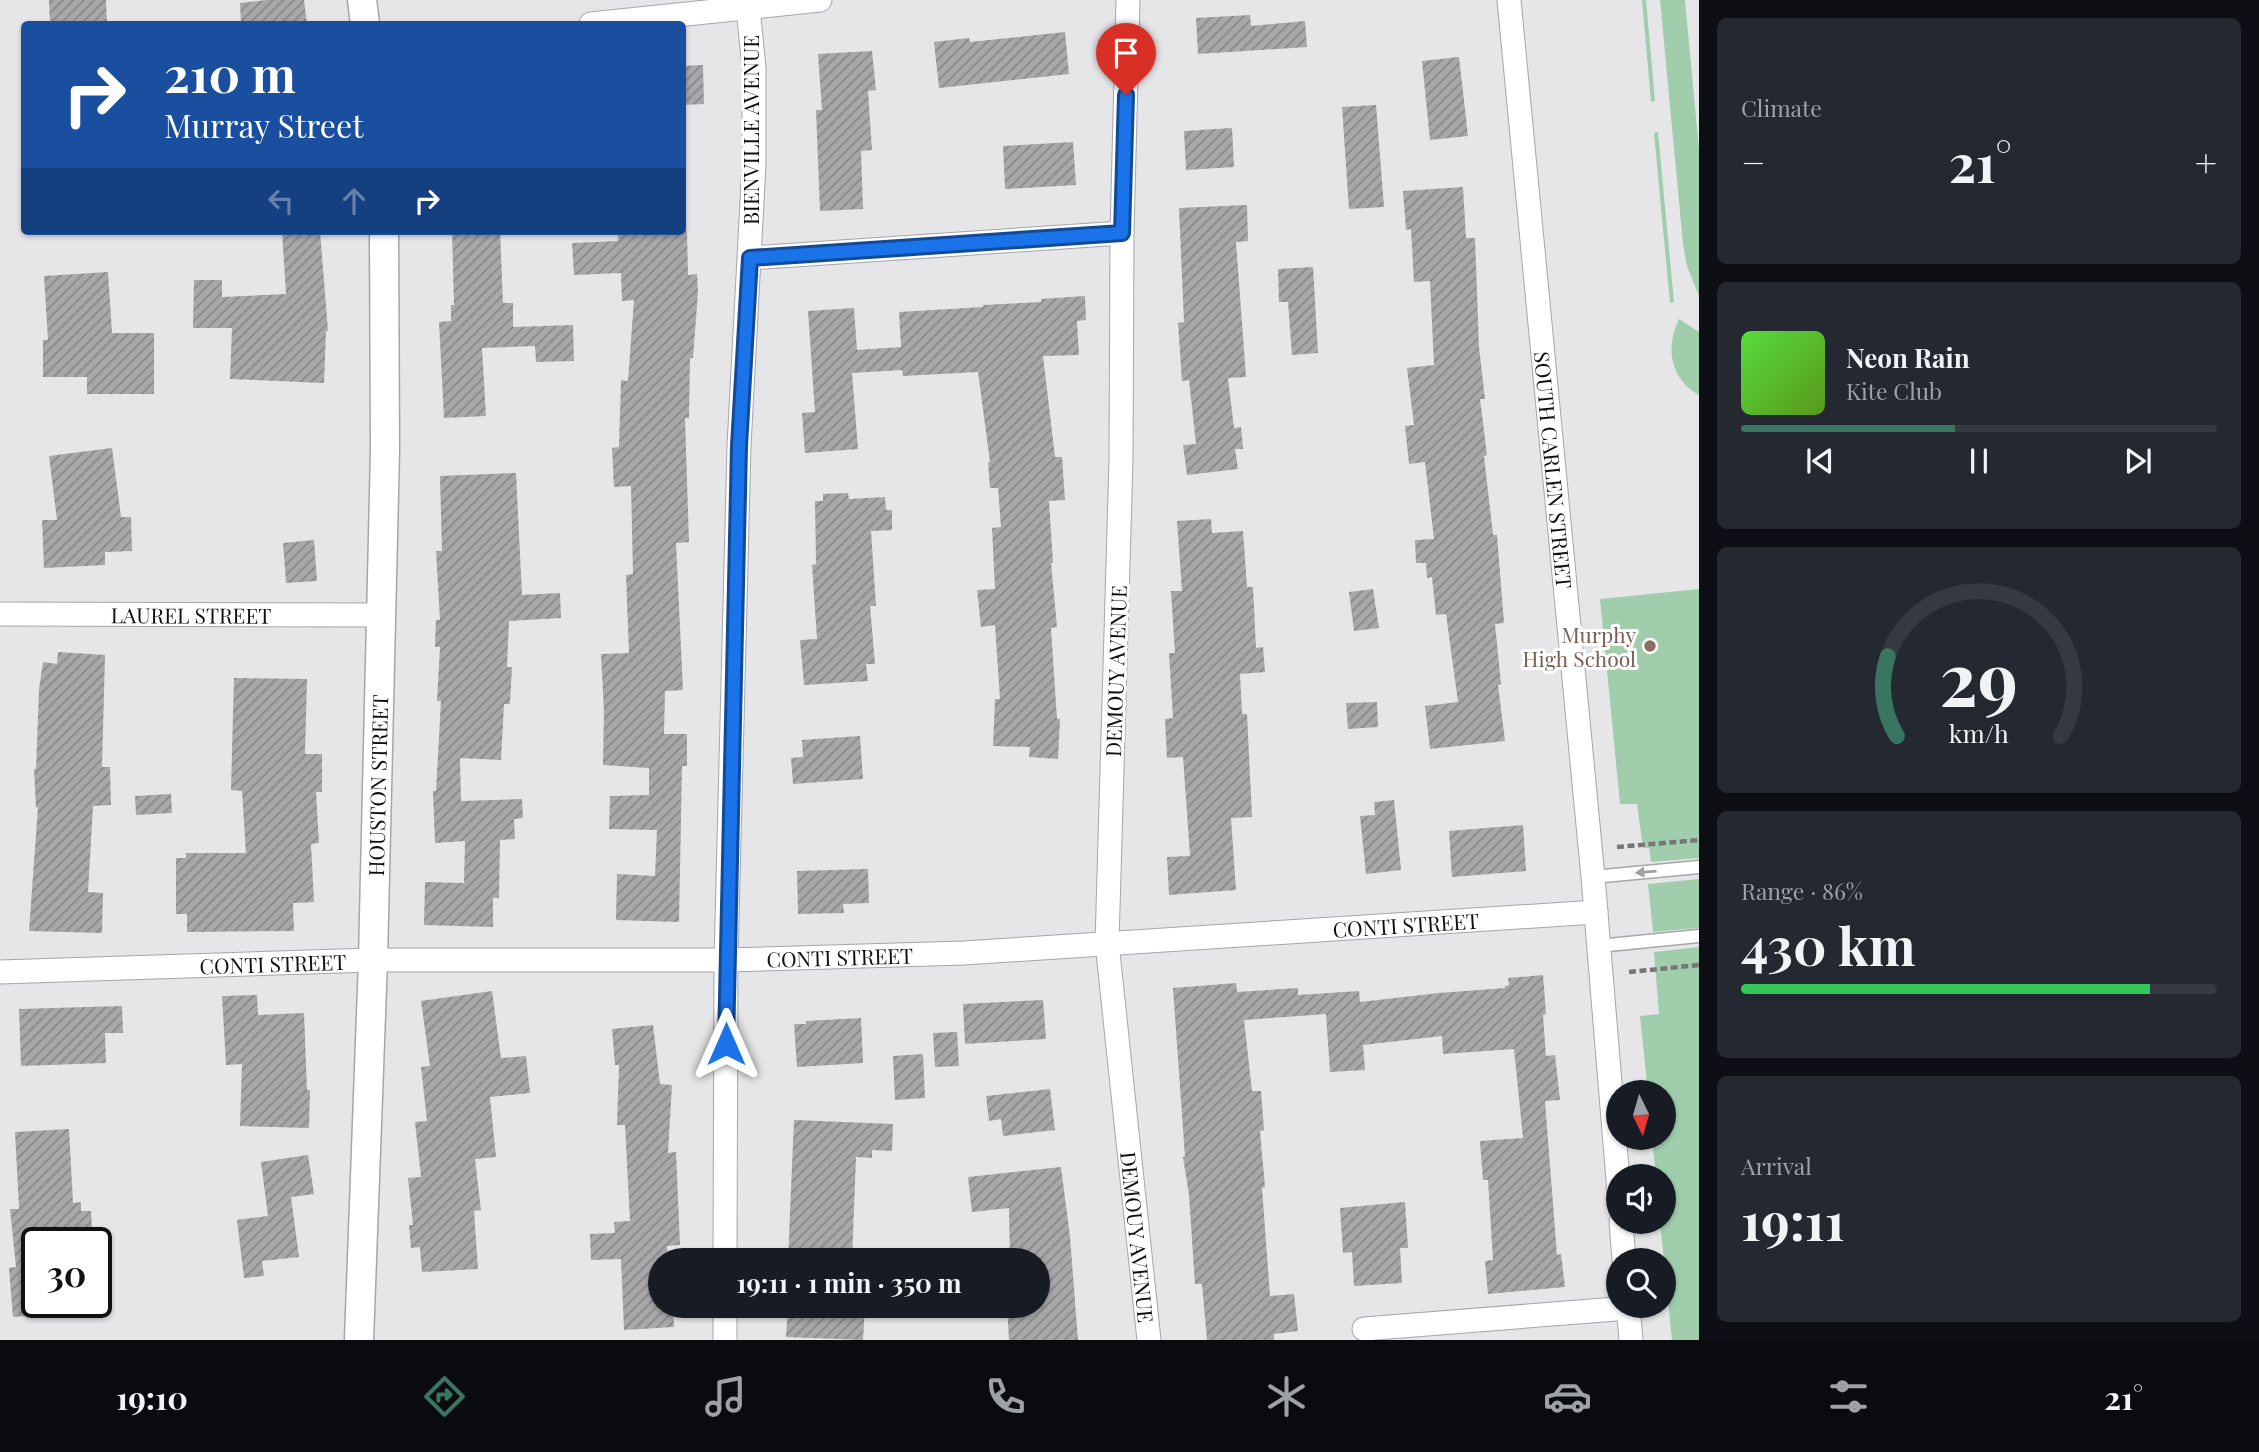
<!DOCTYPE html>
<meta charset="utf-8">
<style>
body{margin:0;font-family:"Playfair Display",serif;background:#242831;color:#f1f3f6;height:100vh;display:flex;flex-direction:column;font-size:26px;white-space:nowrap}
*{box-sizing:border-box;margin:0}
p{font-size:23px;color:#9ea1a6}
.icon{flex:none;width:38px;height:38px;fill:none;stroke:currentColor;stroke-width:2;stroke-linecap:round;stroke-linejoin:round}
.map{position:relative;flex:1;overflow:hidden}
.side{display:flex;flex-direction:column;gap:18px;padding:18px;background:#0d0f14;width:560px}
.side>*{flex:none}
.top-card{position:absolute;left:21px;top:21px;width:665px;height:214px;border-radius:7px;box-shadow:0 2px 5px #0004;background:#1a4fa0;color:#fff;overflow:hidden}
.needle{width:46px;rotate:175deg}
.tools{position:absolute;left:1606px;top:1080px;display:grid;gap:14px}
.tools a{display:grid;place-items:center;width:70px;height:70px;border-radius:50%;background:#171b24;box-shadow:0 2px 5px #0004;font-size:35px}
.speed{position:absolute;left:21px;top:1227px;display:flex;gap:14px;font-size:35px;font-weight:700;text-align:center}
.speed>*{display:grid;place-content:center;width:91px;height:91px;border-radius:50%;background:#171b24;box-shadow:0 2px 5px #0004;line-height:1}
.speed .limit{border:4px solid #111;border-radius:10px;background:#fff;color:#111}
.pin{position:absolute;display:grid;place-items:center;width:60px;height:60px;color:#fff;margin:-72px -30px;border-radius:50% 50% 50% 0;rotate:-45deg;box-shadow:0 0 7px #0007}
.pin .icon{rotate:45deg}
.me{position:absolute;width:77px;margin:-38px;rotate:0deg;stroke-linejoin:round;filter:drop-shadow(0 0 5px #0008)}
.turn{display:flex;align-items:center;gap:24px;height:147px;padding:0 28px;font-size:32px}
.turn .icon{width:91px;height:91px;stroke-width:2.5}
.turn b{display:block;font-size:49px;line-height:60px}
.lanes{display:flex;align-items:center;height:66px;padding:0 28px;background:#0003;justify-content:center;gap:35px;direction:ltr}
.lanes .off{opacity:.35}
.big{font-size:52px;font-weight:700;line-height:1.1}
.side .card{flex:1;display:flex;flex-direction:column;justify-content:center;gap:10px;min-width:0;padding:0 24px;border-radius:10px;background:#242831}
.side .dial{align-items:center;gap:0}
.dial svg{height:182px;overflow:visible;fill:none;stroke:#363941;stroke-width:7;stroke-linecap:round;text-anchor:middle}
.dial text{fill:#f1f3f6;stroke:none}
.song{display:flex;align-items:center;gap:21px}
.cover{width:84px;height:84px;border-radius:10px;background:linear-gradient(135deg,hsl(110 70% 55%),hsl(90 70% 35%))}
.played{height:7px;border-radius:4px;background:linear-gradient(90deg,#387663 45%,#363941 45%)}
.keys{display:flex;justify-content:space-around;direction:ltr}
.heat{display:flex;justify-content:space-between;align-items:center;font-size:38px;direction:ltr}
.charge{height:10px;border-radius:5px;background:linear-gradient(90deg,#34c759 86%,#363941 0)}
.trip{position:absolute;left:648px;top:1248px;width:402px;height:70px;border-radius:35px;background:#171b24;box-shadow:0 2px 5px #0004;font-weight:700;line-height:70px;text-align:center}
.tab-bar{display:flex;height:112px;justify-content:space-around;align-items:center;background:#090b0e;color:#9ea1a6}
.tab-bar .icon{width:49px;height:49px}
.tab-bar .on{color:#387663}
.tab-bar b{font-size:32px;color:#f1f3f6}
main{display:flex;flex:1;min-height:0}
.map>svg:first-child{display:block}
</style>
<main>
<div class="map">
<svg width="1699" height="1340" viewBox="0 0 1699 1340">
<defs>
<pattern id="building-hatch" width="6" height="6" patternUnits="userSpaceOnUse" patternTransform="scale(1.75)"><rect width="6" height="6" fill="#a8a7aa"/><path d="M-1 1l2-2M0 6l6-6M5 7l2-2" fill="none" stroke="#878689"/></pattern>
</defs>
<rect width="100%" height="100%" fill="#e6e6e9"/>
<path fill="#a0cead" d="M 1642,0 L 1646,0 L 1655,101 L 1651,102 Z
M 1660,0 L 1685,0 L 1699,149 L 1699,296 L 1687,266 L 1683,244 Z
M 1658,132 L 1674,302 L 1670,303 L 1654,133 Z
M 1679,319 L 1699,332 L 1699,395 C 1670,379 1665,347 1679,319 Z
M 1699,589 L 1699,858 L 1651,862 L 1649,848 L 1643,848 L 1637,804 L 1620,804 L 1600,599 Z
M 1699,879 L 1699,928 L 1653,932 L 1648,884 Z
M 1699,947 L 1699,1340 L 1672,1340 L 1660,1222 L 1664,1222 L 1664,1176 L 1656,1176 L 1652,1138 L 1664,1138 L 1664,1092 L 1648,1092 L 1640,1016 L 1659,1014 L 1654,952 Z"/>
<path fill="url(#building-hatch)" d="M 49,0 L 106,0 L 107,24 L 50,24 Z
M 266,0 L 304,0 L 307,24 L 241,24 L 240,3 Z
M 1250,15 L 1251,26 L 1305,21 L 1307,47 L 1198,54 L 1196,18 Z
M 1065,32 L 1069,74 L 939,88 L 934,42 L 969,38 L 970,42 Z
M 872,51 L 876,90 L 868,91 L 872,150 L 861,151 L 863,209 L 820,211 L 816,110 L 822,110 L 818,54 Z
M 1459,57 L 1468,136 L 1430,140 L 1422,61 Z
M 703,65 L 704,104 L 682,105 L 682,66 Z
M 1376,105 L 1384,207 L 1349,209 L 1342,107 Z
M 1232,128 L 1234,167 L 1186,170 L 1184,131 Z
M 1073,142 L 1076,185 L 1005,189 L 1003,146 Z
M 1463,187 L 1466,238 L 1475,238 L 1479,347 L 1485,399 L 1480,399 L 1487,455 L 1484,456 L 1493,535 L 1497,535 L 1504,623 L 1495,624 L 1501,684 L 1498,685 L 1505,741 L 1430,749 L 1425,706 L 1458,702 L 1446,614 L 1436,615 L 1432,577 L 1427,578 L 1426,563 L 1416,563 L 1415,540 L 1434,539 L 1425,462 L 1409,464 L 1405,426 L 1414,425 L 1407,368 L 1434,365 L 1430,281 L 1414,282 L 1411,229 L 1406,230 L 1403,191 Z
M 1247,205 L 1248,241 L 1236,242 L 1246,377 L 1228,378 L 1234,428 L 1241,427 L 1243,449 L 1235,449 L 1238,469 L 1187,475 L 1183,445 L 1196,444 L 1189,380 L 1182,381 L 1178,323 L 1184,322 L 1179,208 Z
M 282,231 L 320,231 L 328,331 L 326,331 L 324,383 L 230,379 L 232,328 L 193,328 L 194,280 L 222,280 L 222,297 L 286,294 Z
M 452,231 L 500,231 L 503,303 L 513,303 L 513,327 L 573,325 L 574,361 L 536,362 L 535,346 L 482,348 L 486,416 L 444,418 L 439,322 L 451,321 L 451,305 L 454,305 Z
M 618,231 L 687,231 L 688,275 L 697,274 L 698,292 L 693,358 L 690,358 L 689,418 L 685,418 L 689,542 L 676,543 L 683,690 L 665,691 L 664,734 L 687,734 L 687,766 L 682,766 L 679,922 L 616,920 L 617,874 L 655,876 L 657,830 L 609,829 L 610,796 L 649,795 L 649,768 L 603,765 L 604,711 L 601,654 L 629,653 L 626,575 L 633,574 L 631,486 L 614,487 L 612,448 L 619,447 L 621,380 L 628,381 L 634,300 L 622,301 L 621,273 L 574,275 L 572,243 L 618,241 Z
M 1313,267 L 1318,353 L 1292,355 L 1288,302 L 1279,302 L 1278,269 Z
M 108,272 L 112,333 L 154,333 L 154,394 L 87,394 L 87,377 L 43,377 L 43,340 L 48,340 L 44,276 Z
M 1085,296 L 1086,320 L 1077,321 L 1079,355 L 1043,356 L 1055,457 L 1062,457 L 1065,500 L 1049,501 L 1053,563 L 1051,563 L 1057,627 L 1051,628 L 1057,719 L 1060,719 L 1058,759 L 1029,757 L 1030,747 L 993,746 L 995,699 L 1000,699 L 995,625 L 981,627 L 977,590 L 995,589 L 992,528 L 1001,527 L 998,488 L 990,488 L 988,462 L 990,462 L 978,372 L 903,376 L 902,370 L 852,373 L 858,449 L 805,453 L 802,413 L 815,412 L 808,311 L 854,308 L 857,350 L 901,347 L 899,312 L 983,307 L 983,305 L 1041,302 L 1041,299 Z
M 112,448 L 121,517 L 131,517 L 132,551 L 105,552 L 105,565 L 44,568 L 42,520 L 57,520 L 49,456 Z
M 516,473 L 522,595 L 560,593 L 561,618 L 509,621 L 507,667 L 512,667 L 510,704 L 504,704 L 501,760 L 460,758 L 461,801 L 522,799 L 523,818 L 514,819 L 515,839 L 500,840 L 499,898 L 493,898 L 493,927 L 424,925 L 425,882 L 464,883 L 465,841 L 435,843 L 433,791 L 436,791 L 441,701 L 437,701 L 440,647 L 435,647 L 436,620 L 440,620 L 436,551 L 442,551 L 440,476 Z
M 848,493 L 849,499 L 885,497 L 886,510 L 892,510 L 892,530 L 871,531 L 876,606 L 870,606 L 875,664 L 866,664 L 868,681 L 804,685 L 800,640 L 817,639 L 812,565 L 816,564 L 815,501 L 823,501 L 823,494 Z
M 1211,519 L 1212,533 L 1243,531 L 1247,587 L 1253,587 L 1256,648 L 1263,647 L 1265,672 L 1240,674 L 1242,714 L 1247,714 L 1252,817 L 1231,818 L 1236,890 L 1169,895 L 1167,857 L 1190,856 L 1183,757 L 1167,758 L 1165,719 L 1173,718 L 1169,653 L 1175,653 L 1171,591 L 1182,591 L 1177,521 Z
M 314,540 L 317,581 L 286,583 L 283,543 Z
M 1373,589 L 1379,628 L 1354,631 L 1349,592 Z
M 58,652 L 105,655 L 102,767 L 110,767 L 111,805 L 93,806 L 88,892 L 103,893 L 102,933 L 29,931 L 38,807 L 36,808 L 34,769 L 36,769 L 39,689 L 43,662 L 57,664 Z
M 234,678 L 307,679 L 305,754 L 322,754 L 322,792 L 316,792 L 319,843 L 311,844 L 314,902 L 293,903 L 294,931 L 187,932 L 187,914 L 176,914 L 176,858 L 186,858 L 186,853 L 246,853 L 242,791 L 231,790 Z
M 1377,702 L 1378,727 L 1348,729 L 1346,703 Z
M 860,736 L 863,779 L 793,784 L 791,758 L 803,757 L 802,740 Z
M 171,794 L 172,813 L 136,815 L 135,796 Z
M 1394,800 L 1401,870 L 1366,874 L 1360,816 L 1375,815 L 1374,802 Z
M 1523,825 L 1526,871 L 1452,877 L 1449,831 Z
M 868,869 L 869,903 L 843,904 L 844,913 L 798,914 L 797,871 Z
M 1543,975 L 1546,1014 L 1543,1015 L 1546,1056 L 1555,1055 L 1560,1100 L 1545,1101 L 1557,1255 L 1561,1254 L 1565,1287 L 1488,1294 L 1485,1261 L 1493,1260 L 1488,1180 L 1483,1180 L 1480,1141 L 1523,1138 L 1514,1049 L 1443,1054 L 1442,1036 L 1363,1045 L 1365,1070 L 1330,1072 L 1326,1014 L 1244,1020 L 1252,1091 L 1261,1091 L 1264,1130 L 1260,1131 L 1265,1187 L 1262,1188 L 1270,1296 L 1294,1294 L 1298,1331 L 1274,1334 L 1274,1340 L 1207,1340 L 1202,1284 L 1195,1284 L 1189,1195 L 1183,1157 L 1185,1157 L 1173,988 L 1236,983 L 1237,992 L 1298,988 L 1298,995 L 1359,991 L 1360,1002 L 1439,993 L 1505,988 L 1505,986 L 1509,985 L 1508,978 Z
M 492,991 L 501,1058 L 526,1056 L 530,1093 L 490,1097 L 496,1157 L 475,1159 L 481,1210 L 474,1211 L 478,1269 L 422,1272 L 420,1247 L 411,1248 L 409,1225 L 413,1225 L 408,1178 L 421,1177 L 415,1122 L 427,1121 L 421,1067 L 430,1066 L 421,1001 Z
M 257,995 L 258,1015 L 304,1013 L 307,1090 L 310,1090 L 309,1128 L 240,1126 L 242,1064 L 226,1065 L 222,996 Z
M 1043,1000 L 1046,1039 L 965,1044 L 963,1004 Z
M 122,1006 L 123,1033 L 105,1033 L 106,1063 L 21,1066 L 19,1009 Z
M 861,1018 L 863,1063 L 797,1067 L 794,1024 L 806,1024 L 806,1021 Z
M 653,1025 L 660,1084 L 672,1085 L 668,1153 L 676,1152 L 680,1245 L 667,1246 L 668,1257 L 660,1257 L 660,1306 L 673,1306 L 674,1327 L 624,1330 L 621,1259 L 591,1260 L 590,1234 L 615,1233 L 614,1222 L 630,1221 L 625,1125 L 617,1125 L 619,1065 L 615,1065 L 612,1029 Z
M 957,1032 L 959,1066 L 935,1067 L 933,1033 Z
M 923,1054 L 925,1098 L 895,1100 L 893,1056 Z
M 1050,1089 L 1055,1130 L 1003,1136 L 1001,1119 L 989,1121 L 986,1096 Z
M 794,1120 L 893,1124 L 892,1151 L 872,1150 L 872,1158 L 856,1157 L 852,1260 L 788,1260 Z
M 69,1129 L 73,1203 L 81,1202 L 81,1211 L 91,1211 L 92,1230 L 37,1236 L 37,1315 L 13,1317 L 9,1268 L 16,1267 L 10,1209 L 19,1209 L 15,1132 Z
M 308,1155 L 314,1194 L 291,1197 L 299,1257 L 262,1261 L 264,1276 L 244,1278 L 237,1220 L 268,1216 L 261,1162 Z
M 1061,1167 L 1070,1237 L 1078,1340 L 1009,1340 L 1007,1306 L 1038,1306 L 1038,1260 L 1010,1260 L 1009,1208 L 972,1212 L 968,1177 Z
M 1405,1202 L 1408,1248 L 1400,1248 L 1402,1283 L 1354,1286 L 1352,1252 L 1343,1253 L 1340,1208 Z
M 788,1306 L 865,1306 L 863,1340 L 786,1337 Z"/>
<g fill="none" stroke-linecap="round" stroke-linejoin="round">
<g stroke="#a6a6a9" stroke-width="15">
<path id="service" d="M 1593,877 L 1699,867
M 1598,946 L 1699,936"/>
</g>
<g stroke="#a6a6a9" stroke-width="25">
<g id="minor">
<path id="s1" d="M 1128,0 L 1122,233 L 1121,460 L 1107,943 L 1149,1340"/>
<path id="s2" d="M 1509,0 L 1593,877 L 1619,1192"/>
<path d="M 591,24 L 820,0"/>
<path d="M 750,258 L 1122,233"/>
<path id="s3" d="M 0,614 L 381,615"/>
<path id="s4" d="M 0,972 L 373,960 L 726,960 L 964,953 L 1596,912"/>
<path d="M 1621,1222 L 1624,1260"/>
<path d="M 725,1260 L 726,960 L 739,446 L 754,164 L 754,68 L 748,8"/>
<path d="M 1628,1306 L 1631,1340"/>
<path d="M 1364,1329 L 1629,1308"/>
<path d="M 725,1340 L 725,1306"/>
</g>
</g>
<g stroke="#a6a6a9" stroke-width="31">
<g id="tertiary">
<path d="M 362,0 L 365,24"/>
<path id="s5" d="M 359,1340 L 373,960 L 385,450 L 384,231"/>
</g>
</g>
<path stroke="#767677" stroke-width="4.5" stroke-dasharray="7 3.5" stroke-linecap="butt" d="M 1617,847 L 1699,840
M 1629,972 L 1699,965"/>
<use href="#service" stroke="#fff" stroke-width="12"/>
<use href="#minor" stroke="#fff" stroke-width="23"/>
<use href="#tertiary" stroke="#fff" stroke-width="28"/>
</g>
<defs><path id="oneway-solid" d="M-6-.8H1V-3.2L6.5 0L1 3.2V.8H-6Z" transform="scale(1.75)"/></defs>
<use fill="#9f9f9f" href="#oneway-solid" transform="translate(1646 872) rotate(175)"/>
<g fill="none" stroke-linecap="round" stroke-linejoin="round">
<g stroke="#114b97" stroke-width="18">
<path id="route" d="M 726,1044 L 739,446 L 750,258 L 1122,233 L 1126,95"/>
</g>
<use href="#route" stroke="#1a73e8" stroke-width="12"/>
</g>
<circle fill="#8d6e63" stroke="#fff" stroke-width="2.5" cx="1650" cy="646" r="7"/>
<g text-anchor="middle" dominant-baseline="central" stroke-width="6" stroke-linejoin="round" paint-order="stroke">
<g font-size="21" fill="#0f0f10" stroke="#fff">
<text transform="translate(750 130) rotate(-90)">BIENVILLE AVENUE</text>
<text stroke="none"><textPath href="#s2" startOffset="472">SOUTH CARLEN STREET</textPath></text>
<text stroke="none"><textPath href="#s3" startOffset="191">LAUREL STREET</textPath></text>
<text transform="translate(1115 671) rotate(-88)">DEMOUY AVENUE</text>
<text stroke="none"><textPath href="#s5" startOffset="555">HOUSTON STREET</textPath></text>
<text stroke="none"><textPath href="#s4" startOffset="1407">CONTI STREET</textPath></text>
<text stroke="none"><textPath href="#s4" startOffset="840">CONTI STREET</textPath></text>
<text stroke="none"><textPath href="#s4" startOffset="273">CONTI STREET</textPath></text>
<text stroke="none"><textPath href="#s1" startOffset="1239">DEMOUY AVENUE</textPath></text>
</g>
<g font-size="21" fill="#785e54" stroke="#fff" text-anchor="end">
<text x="1636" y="634">Murphy<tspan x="1636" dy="24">High School</tspan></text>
</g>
</g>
</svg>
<div class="tools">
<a><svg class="needle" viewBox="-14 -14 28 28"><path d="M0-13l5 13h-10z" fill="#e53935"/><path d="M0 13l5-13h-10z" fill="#9ea1a6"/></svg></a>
<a><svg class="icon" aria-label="sound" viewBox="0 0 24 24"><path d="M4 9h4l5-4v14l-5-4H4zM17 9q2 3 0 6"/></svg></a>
<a><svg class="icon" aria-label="search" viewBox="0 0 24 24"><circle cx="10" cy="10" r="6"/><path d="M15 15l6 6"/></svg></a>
</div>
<div class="speed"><div class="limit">30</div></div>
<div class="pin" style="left:1126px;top:95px;background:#d93025"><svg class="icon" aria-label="arrive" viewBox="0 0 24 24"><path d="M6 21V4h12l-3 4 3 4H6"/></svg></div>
<svg class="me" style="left:726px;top:1044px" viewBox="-20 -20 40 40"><path d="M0-17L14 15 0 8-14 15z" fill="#1a73e8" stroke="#fff" stroke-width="4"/></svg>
<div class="trip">19:11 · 1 min · 350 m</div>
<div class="top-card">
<div class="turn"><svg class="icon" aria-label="right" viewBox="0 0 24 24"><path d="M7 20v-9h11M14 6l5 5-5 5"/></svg><div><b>210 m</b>Murray Street</div></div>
<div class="lanes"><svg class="icon off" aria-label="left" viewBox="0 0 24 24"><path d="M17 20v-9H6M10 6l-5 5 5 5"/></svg><svg class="icon off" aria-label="ahead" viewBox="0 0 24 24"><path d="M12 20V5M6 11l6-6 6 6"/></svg><svg class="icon" aria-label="right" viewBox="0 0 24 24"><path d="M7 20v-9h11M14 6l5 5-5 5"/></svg></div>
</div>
</div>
<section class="side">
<div class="card"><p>Climate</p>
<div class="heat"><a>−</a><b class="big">21°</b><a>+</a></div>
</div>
<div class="card">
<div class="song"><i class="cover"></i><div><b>Neon Rain</b><p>Kite Club</p></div></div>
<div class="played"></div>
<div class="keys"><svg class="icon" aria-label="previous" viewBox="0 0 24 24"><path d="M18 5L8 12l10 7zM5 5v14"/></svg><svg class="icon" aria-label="pause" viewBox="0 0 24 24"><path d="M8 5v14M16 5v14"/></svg><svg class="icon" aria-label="next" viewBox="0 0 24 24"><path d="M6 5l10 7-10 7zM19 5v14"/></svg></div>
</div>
<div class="card dial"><svg viewBox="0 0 100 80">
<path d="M14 69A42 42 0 1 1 86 69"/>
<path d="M14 69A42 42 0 0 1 10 34" stroke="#387663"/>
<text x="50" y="56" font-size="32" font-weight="700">29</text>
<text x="50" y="72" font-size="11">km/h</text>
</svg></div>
<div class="card"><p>Range · 86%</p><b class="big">430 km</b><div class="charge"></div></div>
<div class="card"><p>Arrival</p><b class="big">19:11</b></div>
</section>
</main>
<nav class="tab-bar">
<b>19:10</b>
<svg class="icon on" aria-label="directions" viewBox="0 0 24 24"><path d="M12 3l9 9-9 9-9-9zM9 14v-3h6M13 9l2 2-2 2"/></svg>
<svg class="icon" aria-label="music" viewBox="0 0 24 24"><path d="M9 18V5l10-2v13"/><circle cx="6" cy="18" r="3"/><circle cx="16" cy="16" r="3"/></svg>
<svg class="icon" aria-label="phone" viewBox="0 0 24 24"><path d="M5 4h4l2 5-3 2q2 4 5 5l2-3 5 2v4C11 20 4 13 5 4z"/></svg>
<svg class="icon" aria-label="climate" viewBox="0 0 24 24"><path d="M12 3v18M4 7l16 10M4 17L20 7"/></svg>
<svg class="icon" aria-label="car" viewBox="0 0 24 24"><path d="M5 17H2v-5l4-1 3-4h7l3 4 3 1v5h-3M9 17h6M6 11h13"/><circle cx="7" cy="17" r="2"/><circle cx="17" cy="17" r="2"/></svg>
<svg class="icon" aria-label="filters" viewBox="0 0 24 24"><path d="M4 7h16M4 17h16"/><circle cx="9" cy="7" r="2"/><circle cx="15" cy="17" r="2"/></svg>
<b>21°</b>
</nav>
